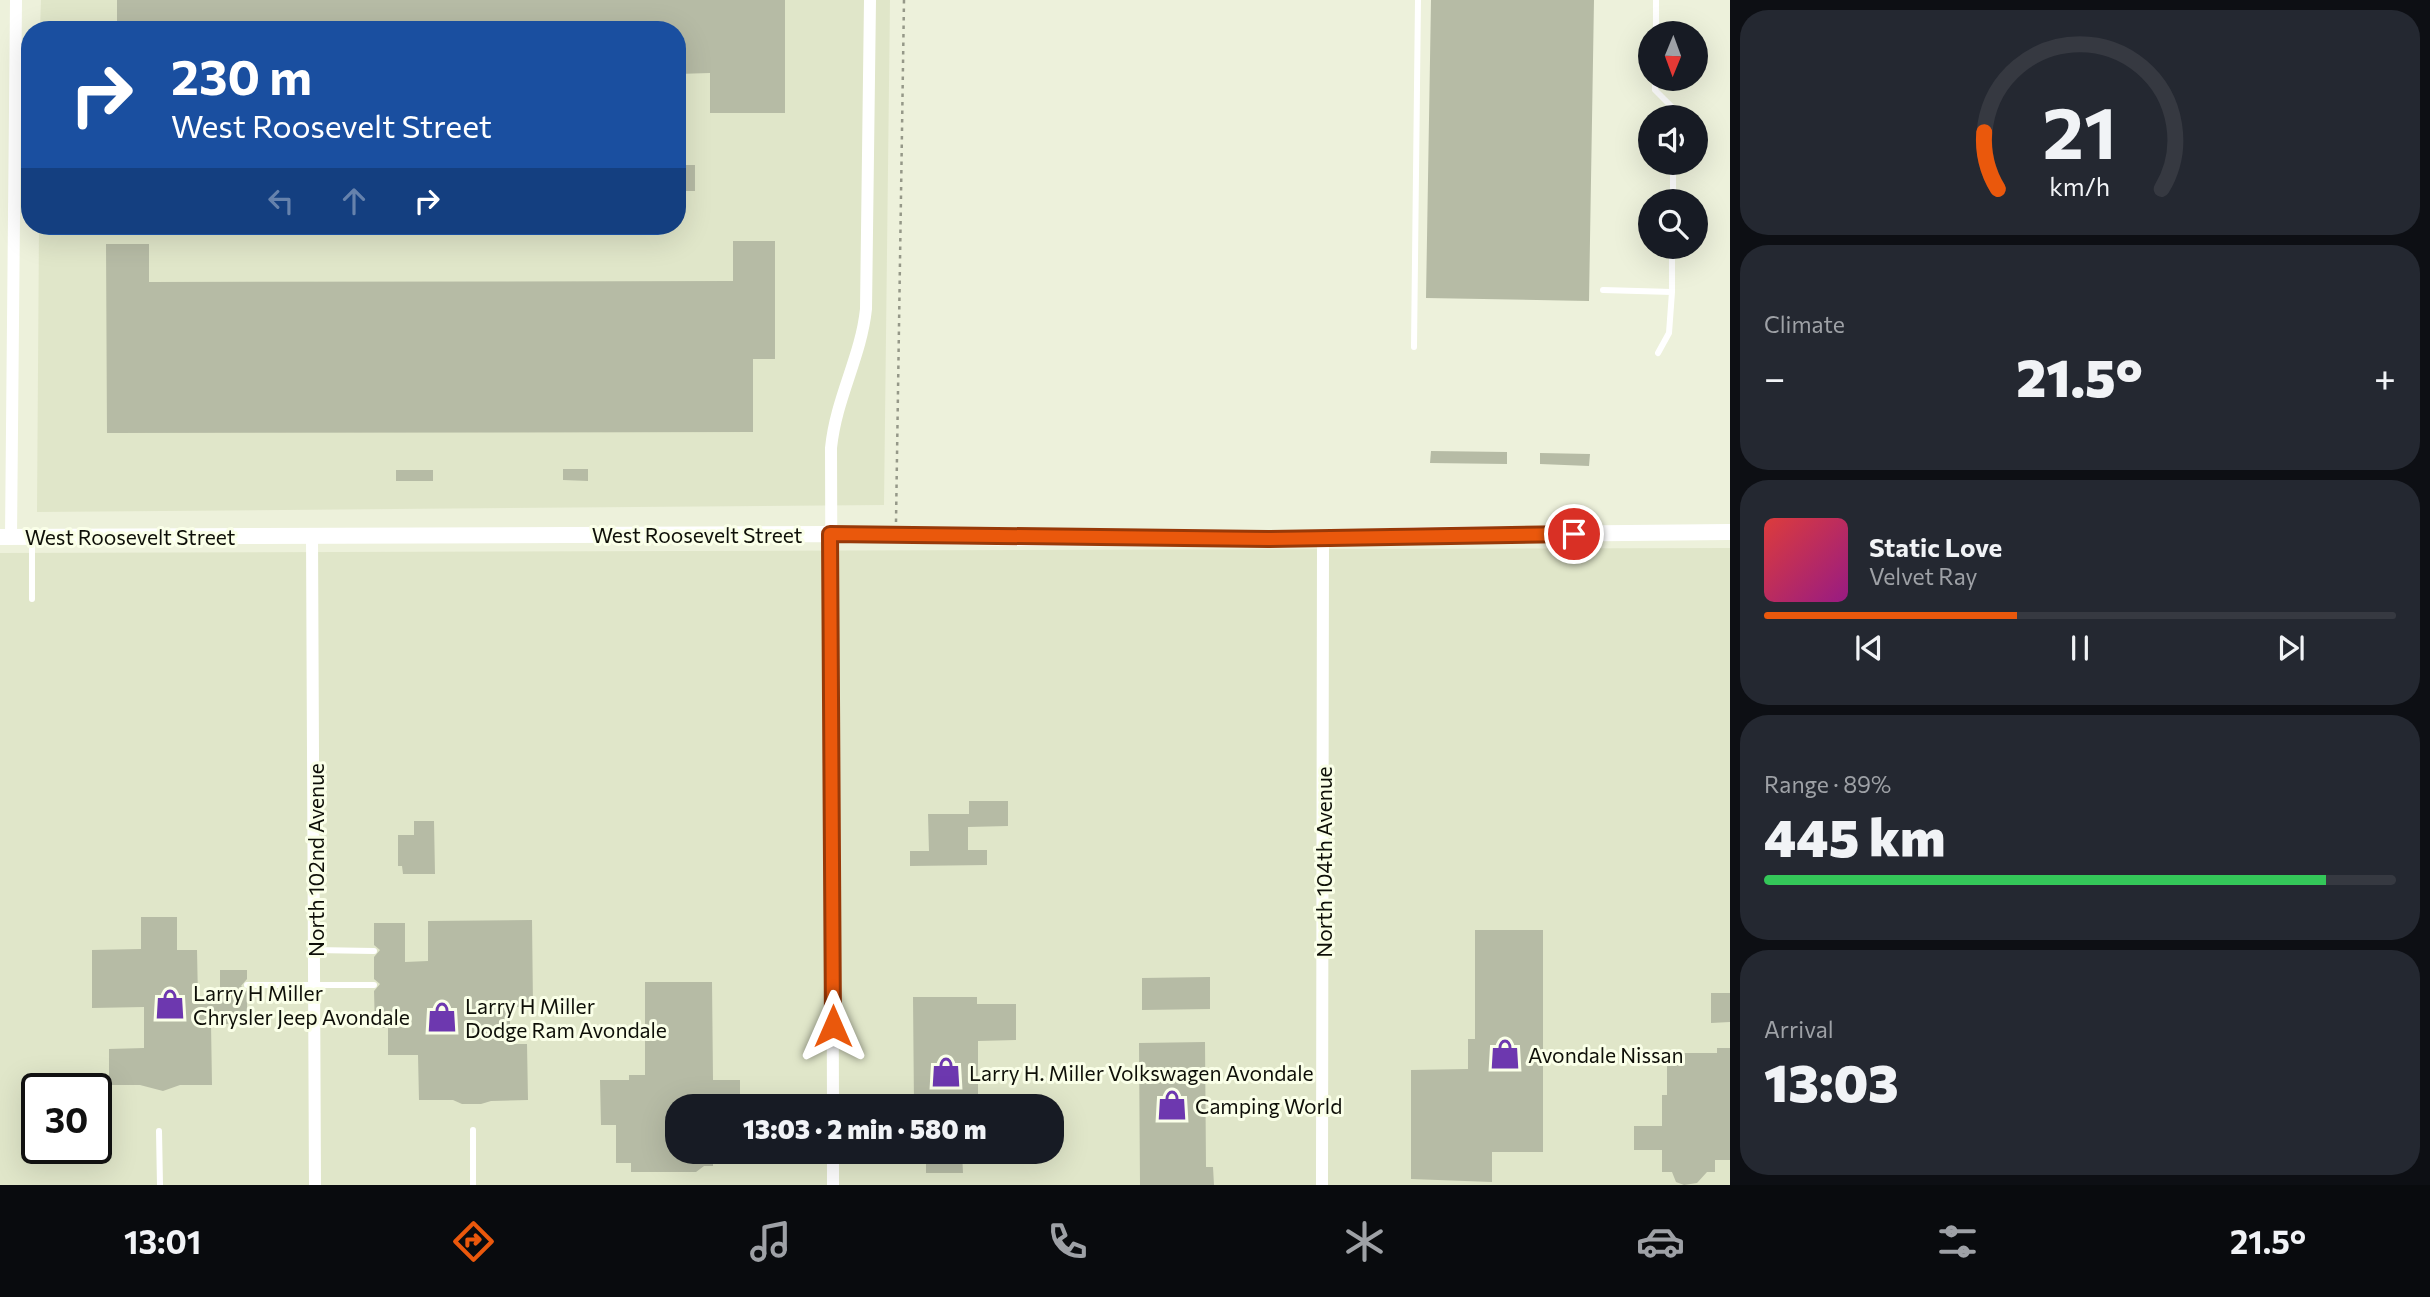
<!DOCTYPE html>
<meta charset="utf-8">
<style>
body{margin:0;font-family:Commissioner,sans-serif;background:#242831;color:#f1f3f6;height:100vh;display:flex;flex-direction:column;font-size:26px;white-space:nowrap}
*{box-sizing:border-box;margin:0}
p{font-size:23px;color:#9ea1a6}
.icon{flex:none;width:38px;height:38px;fill:none;stroke:currentColor;stroke-width:2;stroke-linecap:round;stroke-linejoin:round}
.map{position:relative;flex:1;overflow:hidden}
.sheet{display:flex;flex-direction:column;gap:10px;padding:10px;background:#0d0f14;width:700px}
.sheet>*{flex:none}
.banner{position:absolute;left:21px;top:21px;width:665px;height:214px;border-radius:28px;box-shadow:0 7px 28px #0002;background:#1a4fa0;color:#fff;overflow:hidden}
.needle{width:46px;rotate:181deg}
.controls{position:absolute;left:1638px;top:21px;display:grid;gap:14px}
.controls a{display:grid;place-items:center;width:70px;height:70px;border-radius:50%;background:#171b24;box-shadow:0 7px 28px #0002;font-size:35px}
.speed{position:absolute;left:21px;top:1073px;display:flex;gap:14px;font-size:35px;font-weight:700;text-align:center}
.speed>*{display:grid;place-content:center;width:91px;height:91px;border-radius:50%;background:#171b24;box-shadow:0 7px 28px #0002;line-height:1}
.speed .limit{border:4px solid #111;border-radius:10px;background:#fff;color:#111}
.pin{position:absolute;display:grid;place-items:center;width:60px;height:60px;color:#fff;margin:-30px;border:4px solid #fff;border-radius:50%;box-shadow:0 2px 7px #0007}
.me{position:absolute;width:77px;margin:-38px;rotate:0deg;stroke-linejoin:round;filter:drop-shadow(0 0 5px #0008)}
.turn{display:flex;align-items:center;gap:24px;height:147px;padding:0 35px;font-size:32px}
.turn .icon{width:91px;height:91px;stroke-width:2.5}
.turn b{display:block;font-size:49px;line-height:60px}
.lanes{display:flex;align-items:center;height:66px;padding:0 35px;background:#0003;justify-content:center;gap:35px;direction:ltr}
.lanes .off{opacity:.35}
.big{font-size:52px;font-weight:800;line-height:1.1}
.sheet .tile{flex:1;display:flex;flex-direction:column;justify-content:center;gap:10px;min-width:0;padding:0 24px;border-radius:28px;background:#242831}
.sheet .dial{align-items:center;gap:0}
.dial svg{height:182px;overflow:visible;fill:none;stroke:#363941;stroke-width:7;stroke-linecap:round;text-anchor:middle}
.dial text{fill:#f1f3f6;stroke:none}
.song{display:flex;align-items:center;gap:21px}
.cover{width:84px;height:84px;border-radius:10px;background:linear-gradient(135deg,hsl(0 70% 55%),hsl(310 70% 35%))}
.played{height:7px;border-radius:4px;background:linear-gradient(90deg,#ea580c 40%,#363941 40%)}
.keys{display:flex;justify-content:space-around;direction:ltr}
.heat{display:flex;justify-content:space-between;align-items:center;font-size:38px;direction:ltr}
.charge{height:10px;border-radius:5px;background:linear-gradient(90deg,#34c759 89%,#363941 0)}
.trip{position:absolute;left:665px;top:1094px;width:399px;height:70px;border-radius:28px;background:#171b24;box-shadow:0 7px 28px #0002;font-weight:800;line-height:70px;text-align:center}
.tabs{display:flex;height:112px;justify-content:space-around;align-items:center;background:#090b0e;color:#9ea1a6}
.tabs .icon{width:49px;height:49px}
.tabs .on{color:#ea580c}
.tabs b{font-size:32px;color:#f1f3f6}
main{display:flex;flex:1;min-height:0}
.map>svg:first-child{display:block}
</style>
<main>
<div class="map">
<svg width="1730" height="1185" viewBox="0 0 1730 1185">
<rect width="100%" height="100%" fill="#edf1db"/>
<path fill="#e0e6c9" fill-rule="evenodd" d="M 41,0 L 890,0 L 884,505 L 37,512 L 39,226 L 677,226 L 677,30 L 40,30 Z
M 1730,548 L 1730,1185 L 0,1185 L 0,553 ZM 37,1088 L 96,1088 L 96,1148 L 37,1148 ZM 677,1106 L 1052,1106 L 1052,1152 L 677,1152 Z"/>
<path fill="#b6bba5" d="M 117,0 L 785,0 L 785,113 L 710,113 L 710,73 L 677,74 L 677,30 L 117,30 Z
M 1431,0 L 1594,0 L 1589,301 L 1426,298 Z
M 677,165 L 695,165 L 695,191 L 677,191 Z
M 733,241 L 775,241 L 775,359 L 753,359 L 753,432 L 107,433 L 106,244 L 149,244 L 149,282 L 733,281 Z
M 1431,451 L 1507,452 L 1507,464 L 1430,463 Z
M 1540,453 L 1590,454 L 1589,466 L 1540,464 Z
M 563,469 L 588,469 L 588,481 L 563,480 Z
M 396,470 L 433,470 L 433,481 L 396,481 Z
M 969,801 L 1008,801 L 1008,826 L 968,827 L 968,850 L 987,850 L 987,865 L 910,866 L 910,851 L 929,851 L 928,814 L 969,814 Z
M 414,821 L 434,821 L 435,874 L 403,874 L 402,866 L 398,866 L 398,835 L 414,835 Z
M 141,917 L 177,917 L 177,950 L 197,950 L 198,1000 L 220,1000 L 220,970 L 247,970 L 247,979 L 241,986 L 247,991 L 247,1024 L 211,1024 L 212,1085 L 180,1085 L 163,1091 L 140,1085 L 109,1085 L 109,1049 L 144,1048 L 144,1007 L 92,1008 L 92,950 L 141,949 Z
M 532,920 L 533,1007 L 510,1007 L 510,1044 L 527,1044 L 528,1100 L 491,1101 L 481,1104 L 462,1104 L 453,1100 L 419,1100 L 418,1055 L 388,1055 L 388,1028 L 375,1028 L 374,991 L 380,984 L 374,979 L 374,957 L 380,950 L 374,945 L 374,923 L 405,923 L 405,962 L 428,961 L 428,921 Z
M 1475,930 L 1543,930 L 1543,1152 L 1492,1152 L 1492,1182 L 1411,1179 L 1411,1070 L 1468,1069 L 1468,1039 L 1475,1039 Z
M 1210,977 L 1210,1009 L 1142,1010 L 1142,978 Z
M 645,982 L 712,982 L 713,1080 L 740,1080 L 740,1106 L 677,1106 L 677,1152 L 713,1152 L 713,1166 L 704,1166 L 696,1172 L 631,1172 L 631,1163 L 616,1163 L 616,1125 L 601,1125 L 600,1080 L 629,1080 L 629,1075 L 645,1075 Z
M 1711,993 L 1730,993 L 1730,1022 L 1711,1023 Z
M 913,997 L 977,997 L 977,1004 L 1016,1004 L 1016,1040 L 978,1041 L 978,1106 L 914,1106 Z
M 1205,1042 L 1206,1167 L 1213,1167 L 1214,1185 L 1140,1185 L 1139,1043 Z
M 1717,1048 L 1730,1048 L 1730,1160 L 1715,1160 L 1715,1172 L 1707,1172 L 1697,1183 L 1684,1185 L 1676,1182 L 1672,1172 L 1662,1172 L 1662,1150 L 1634,1150 L 1634,1126 L 1662,1126 L 1662,1095 L 1667,1095 L 1667,1053 L 1717,1053 Z
M 926,1152 L 962,1152 L 963,1173 L 926,1173 Z"/>
<g fill="none" stroke-linecap="round" stroke-linejoin="round">
<path stroke="#959888" stroke-width="2.5" stroke-dasharray="3.5 5" stroke-linecap="butt" d="M 896,522 L 904,0"/>
<path stroke="#fff" stroke-width="6" d="M 1656,33 L 1656,0
M 1655,79 L 1655,90 L 1673,108 L 1673,117
M 1673,201 L 1673,163
M 1603,290 L 1672,292 L 1672,247
M 1414,347 L 1418,0
M 1658,353 L 1669,333 L 1672,292
M 32,599 L 32,538
M 315,950 L 374,951
M 247,985 L 374,985
M 473,1130 L 473,1185
M 159,1131 L 160,1185"/>
<path stroke="#fff" stroke-width="12" d="M 312,535 L 315,1185
M 11,537 L 16,0
M 833,1106 L 831,448 C 836,398 861,357 866,309 L 870,0
M 833,1152 L 833,1185
M 1322,1185 L 1323,539"/>
<path stroke="#fff" stroke-width="16" d="M 0,537 L 830,534 L 1018,538 L 1323,539 L 1415,535 L 1730,532"/>
</g>
<g fill="none" stroke-linecap="round" stroke-linejoin="round">
<g stroke="#983908" stroke-width="18">
<path id="route" d="M 833,1026 L 830,534 L 1268,539 L 1574,534"/>
</g>
<use href="#route" stroke="#ea580c" stroke-width="12"/>
</g>
<defs>
<g id="shop-bare" transform="scale(2.415)"><path d="M-5-2.5h2.3a2.7 3.5 0 0 1 5.4 0H5L5.5 6h-11ZM-1.5-2.5h3a1.5 2.3 0 0 0-3 0Z" fill="#6d38af" stroke="#faffe8" stroke-width="2.5" paint-order="stroke"/></g>
</defs>
<g fill-rule="evenodd">
<use href="#shop-bare" x="170" y="1004"/>
<use href="#shop-bare" x="442" y="1017"/>
<use href="#shop-bare" x="1505" y="1054"/>
<use href="#shop-bare" x="946" y="1072"/>
<use href="#shop-bare" x="1172" y="1105"/>
</g>
<g text-anchor="middle" dominant-baseline="central" stroke-width="6" stroke-linejoin="round" paint-order="stroke">
<g font-size="21" fill="#0e0f08" stroke="#faffe8">
<text x="697" y="534">West Roosevelt Street</text>
<text x="130" y="536">West Roosevelt Street</text>
<text transform="translate(315 860) rotate(-90)">North 102nd Avenue</text>
<text transform="translate(1323 862) rotate(-90)">North 104th Avenue</text>
</g>
<g font-size="21" fill="#0e0f08" stroke="#faffe8" text-anchor="start">
<text x="193" y="992">Larry H Miller<tspan x="193" dy="24">Chrysler Jeep Avondale</tspan></text>
<text x="465" y="1005">Larry H Miller<tspan x="465" dy="24">Dodge Ram Avondale</tspan></text>
<text x="1528" y="1054">Avondale Nissan</text>
<text x="969" y="1072">Larry H. Miller Volkswagen Avondale</text>
<text x="1195" y="1105">Camping World</text>
</g>
</g>
</svg>
<div class="controls">
<a><svg class="needle" viewBox="-14 -14 28 28"><path d="M0-13l5 13h-10z" fill="#e53935"/><path d="M0 13l5-13h-10z" fill="#9ea1a6"/></svg></a>
<a><svg class="icon" aria-label="sound" viewBox="0 0 24 24"><path d="M4 9h4l5-4v14l-5-4H4zM17 9q2 3 0 6"/></svg></a>
<a><svg class="icon" aria-label="search" viewBox="0 0 24 24"><circle cx="10" cy="10" r="6"/><path d="M15 15l6 6"/></svg></a>
</div>
<div class="speed"><div class="limit">30</div></div>
<div class="pin" style="left:1574px;top:534px;background:#d93025"><svg class="icon" aria-label="arrive" viewBox="0 0 24 24"><path d="M6 21V4h12l-3 4 3 4H6"/></svg></div>
<svg class="me" style="left:833px;top:1026px" viewBox="-20 -20 40 40"><path d="M0-17L14 15 0 8-14 15z" fill="#ea580c" stroke="#fff" stroke-width="4"/></svg>
<div class="trip">13:03 · 2 min · 580 m</div>
<div class="banner">
<div class="turn"><svg class="icon" aria-label="right" viewBox="0 0 24 24"><path d="M7 20v-9h11M14 6l5 5-5 5"/></svg><div><b>230 m</b>West Roosevelt Street</div></div>
<div class="lanes"><svg class="icon off" aria-label="left" viewBox="0 0 24 24"><path d="M17 20v-9H6M10 6l-5 5 5 5"/></svg><svg class="icon off" aria-label="ahead" viewBox="0 0 24 24"><path d="M12 20V5M6 11l6-6 6 6"/></svg><svg class="icon" aria-label="right" viewBox="0 0 24 24"><path d="M7 20v-9h11M14 6l5 5-5 5"/></svg></div>
</div>
</div>
<section class="sheet">
<div class="tile dial"><svg viewBox="0 0 100 80">
<path d="M14 69A42 42 0 1 1 86 69"/>
<path d="M14 69A42 42 0 0 1 8 44" stroke="#ea580c"/>
<text x="50" y="56" font-size="32" font-weight="700">21</text>
<text x="50" y="72" font-size="11">km/h</text>
</svg></div>
<div class="tile"><p>Climate</p>
<div class="heat"><a>−</a><b class="big">21.5°</b><a>+</a></div>
</div>
<div class="tile">
<div class="song"><i class="cover"></i><div><b>Static Love</b><p>Velvet Ray</p></div></div>
<div class="played"></div>
<div class="keys"><svg class="icon" aria-label="previous" viewBox="0 0 24 24"><path d="M18 5L8 12l10 7zM5 5v14"/></svg><svg class="icon" aria-label="pause" viewBox="0 0 24 24"><path d="M8 5v14M16 5v14"/></svg><svg class="icon" aria-label="next" viewBox="0 0 24 24"><path d="M6 5l10 7-10 7zM19 5v14"/></svg></div>
</div>
<div class="tile"><p>Range · 89%</p><b class="big">445 km</b><div class="charge"></div></div>
<div class="tile"><p>Arrival</p><b class="big">13:03</b></div>
</section>
</main>
<nav class="tabs">
<b>13:01</b>
<svg class="icon on" aria-label="directions" viewBox="0 0 24 24"><path d="M12 3l9 9-9 9-9-9zM9 14v-3h6M13 9l2 2-2 2"/></svg>
<svg class="icon" aria-label="music" viewBox="0 0 24 24"><path d="M9 18V5l10-2v13"/><circle cx="6" cy="18" r="3"/><circle cx="16" cy="16" r="3"/></svg>
<svg class="icon" aria-label="phone" viewBox="0 0 24 24"><path d="M5 4h4l2 5-3 2q2 4 5 5l2-3 5 2v4C11 20 4 13 5 4z"/></svg>
<svg class="icon" aria-label="climate" viewBox="0 0 24 24"><path d="M12 3v18M4 7l16 10M4 17L20 7"/></svg>
<svg class="icon" aria-label="car" viewBox="0 0 24 24"><path d="M5 17H2v-5l4-1 3-4h7l3 4 3 1v5h-3M9 17h6M6 11h13"/><circle cx="7" cy="17" r="2"/><circle cx="17" cy="17" r="2"/></svg>
<svg class="icon" aria-label="filters" viewBox="0 0 24 24"><path d="M4 7h16M4 17h16"/><circle cx="9" cy="7" r="2"/><circle cx="15" cy="17" r="2"/></svg>
<b>21.5°</b>
</nav>
